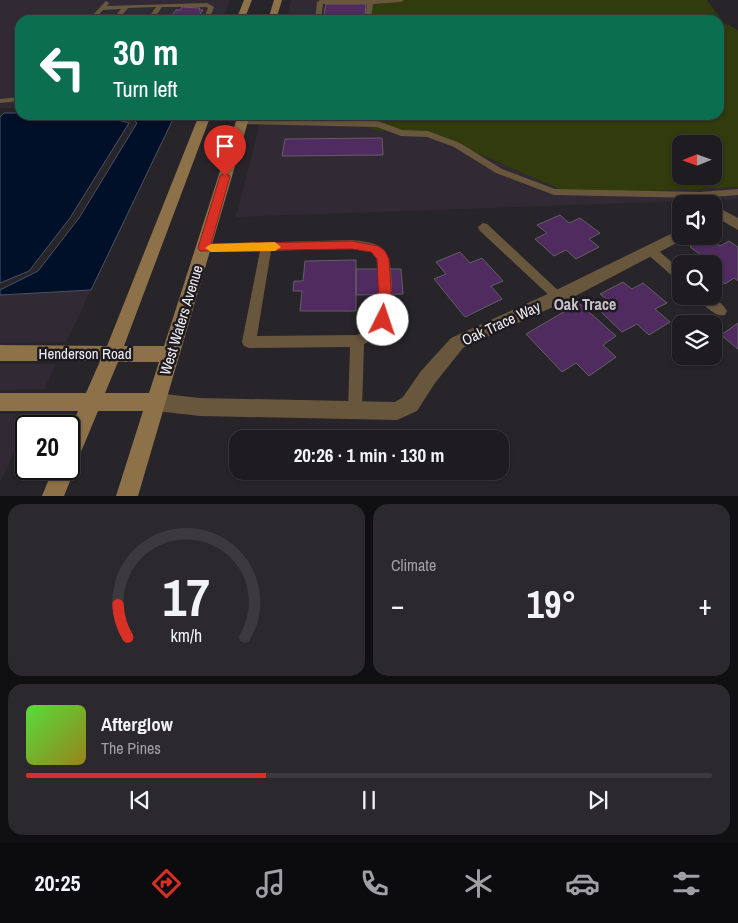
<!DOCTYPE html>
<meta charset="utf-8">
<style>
body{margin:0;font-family:"Archivo Narrow",sans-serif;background:#2b292d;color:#f1f3f6;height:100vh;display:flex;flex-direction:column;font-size:19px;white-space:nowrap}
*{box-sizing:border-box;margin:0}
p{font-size:16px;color:#a1a1a5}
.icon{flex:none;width:28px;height:28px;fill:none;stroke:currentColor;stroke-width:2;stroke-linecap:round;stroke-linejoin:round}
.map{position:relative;height:496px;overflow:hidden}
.panel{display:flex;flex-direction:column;gap:8px;padding:8px;background:#100f12;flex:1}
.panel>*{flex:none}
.top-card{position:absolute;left:15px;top:15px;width:709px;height:105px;border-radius:15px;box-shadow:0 1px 4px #0004,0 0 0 1px #3c3a3e;background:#0b6e4f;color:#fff;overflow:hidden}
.needle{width:32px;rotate:269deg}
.fabs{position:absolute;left:672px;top:135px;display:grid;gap:10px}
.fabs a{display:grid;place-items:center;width:50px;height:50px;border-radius:10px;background:#1e1c20;box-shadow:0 1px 4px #0004,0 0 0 1px #3c3a3e;font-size:25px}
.speed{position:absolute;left:15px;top:415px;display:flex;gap:10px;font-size:25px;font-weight:700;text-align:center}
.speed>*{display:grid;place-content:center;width:65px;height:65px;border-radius:50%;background:#1e1c20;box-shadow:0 1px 4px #0004,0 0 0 1px #3c3a3e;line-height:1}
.speed .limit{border:2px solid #111;border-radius:8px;background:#fff;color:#111}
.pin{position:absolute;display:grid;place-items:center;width:42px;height:42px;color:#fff;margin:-51px -21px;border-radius:50% 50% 50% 0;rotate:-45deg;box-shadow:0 0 5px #0007}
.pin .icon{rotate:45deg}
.me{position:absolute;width:55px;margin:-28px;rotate:4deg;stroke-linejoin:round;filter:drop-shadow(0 0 4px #0008)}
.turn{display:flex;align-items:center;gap:18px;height:105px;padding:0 15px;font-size:22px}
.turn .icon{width:65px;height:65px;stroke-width:2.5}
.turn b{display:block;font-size:35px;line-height:42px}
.big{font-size:38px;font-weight:700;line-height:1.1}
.panel .tile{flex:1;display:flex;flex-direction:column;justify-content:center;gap:8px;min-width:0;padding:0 18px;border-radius:15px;background:#2b292d}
.panel .dial{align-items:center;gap:0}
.dial svg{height:130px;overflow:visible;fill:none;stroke:#3c3a3e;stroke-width:7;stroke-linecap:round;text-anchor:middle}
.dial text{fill:#f1f3f6;stroke:none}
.song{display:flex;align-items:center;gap:15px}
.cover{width:60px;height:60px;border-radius:8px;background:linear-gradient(135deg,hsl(110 70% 55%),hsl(50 70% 35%))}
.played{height:5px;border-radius:2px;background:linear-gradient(90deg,#d93025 35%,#3c3a3e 35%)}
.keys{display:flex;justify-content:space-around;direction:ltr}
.heat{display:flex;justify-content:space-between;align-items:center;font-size:28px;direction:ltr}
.panel .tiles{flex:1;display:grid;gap:8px;grid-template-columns:1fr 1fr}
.tile:last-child{grid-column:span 2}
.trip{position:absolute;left:229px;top:430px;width:280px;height:50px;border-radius:15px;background:#1e1c20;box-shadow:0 1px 4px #0004,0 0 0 1px #3c3a3e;font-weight:700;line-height:50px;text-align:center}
.tab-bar{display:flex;height:80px;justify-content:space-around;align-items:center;background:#0c0b0d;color:#a1a1a5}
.tab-bar .icon{width:35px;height:35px}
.tab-bar .current{color:#d93025}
.tab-bar b{font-size:22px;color:#f1f3f6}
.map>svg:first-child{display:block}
</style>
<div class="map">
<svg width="738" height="496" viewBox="0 0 738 496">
<rect width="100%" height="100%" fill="#28252a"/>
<path fill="#312a35" d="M 0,0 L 230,0 L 223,20 L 20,20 L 20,108 L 0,108 Z
M 291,0 L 369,0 L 371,20 L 286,20 Z
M 262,115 L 316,115 L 320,119 L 351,121 L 377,131 L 426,131 L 573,195 L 738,187 L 738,199 L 236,217 Z
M 91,290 L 66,342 L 0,343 L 0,295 Z
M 0,364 L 56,364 L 44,389 L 0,390 Z
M 0,414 L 32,414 L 0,482 Z"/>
<path fill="#313b0d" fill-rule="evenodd" d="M 369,0 L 707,0 L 724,23 L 738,30 L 738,187 L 573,195 L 426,131 L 377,131 L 350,121 L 320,119 L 316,115 L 719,115 L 719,20 L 371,20 ZM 681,144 L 714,144 L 714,176 L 681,176 Z"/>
<path fill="#001028" stroke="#485364" d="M 4,113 L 20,113 L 20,115 L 99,115 L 129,123 L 70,218 L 29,271 L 0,283 L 0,117 Z
M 116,115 L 175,115 L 91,290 L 0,295 L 0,290 L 38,271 L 79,218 L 137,123 L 134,120 Z"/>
<path fill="#502b60" stroke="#635f65" d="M 326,4 L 366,4 L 365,15 L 324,15 Z
M 182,7 L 200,8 L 199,10 L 203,10 L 196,20 L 168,19 L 176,10 L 180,10 Z
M 382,138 L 383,155 L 282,156 L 285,139 Z
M 560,215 L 569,223 L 580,218 L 600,233 L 589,239 L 599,247 L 576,259 L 566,250 L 554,256 L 535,239 L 547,233 L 537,225 Z
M 706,237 L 720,246 L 729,241 L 738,247 L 738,281 L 734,278 L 725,284 L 714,275 L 714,264 L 695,262 L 704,257 L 690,247 Z
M 460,252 L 470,263 L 482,258 L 503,281 L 491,286 L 502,299 L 465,317 L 434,279 L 446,274 L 436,262 Z
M 356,260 L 356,311 L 300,311 L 302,291 L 293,291 L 294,281 L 303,281 L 305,261 Z
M 356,269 L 401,269 L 403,294 L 356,295 Z
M 623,282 L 632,289 L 643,283 L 667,303 L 655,309 L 670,322 L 649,335 L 637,324 L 622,332 L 598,309 L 610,302 L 600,294 Z
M 579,303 L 616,336 L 603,345 L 616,357 L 589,376 L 576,363 L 562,372 L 526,334 Z
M 738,323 L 738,349 L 721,335 Z"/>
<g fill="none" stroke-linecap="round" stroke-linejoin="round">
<path fill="#68563d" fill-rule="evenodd" d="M 320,0 L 404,0 L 401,2 L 373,4 L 371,18 L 369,20 L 362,20 L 365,17 L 367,4 L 323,4 L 321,20 L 315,20 L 317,2 Z
M 106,1 L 109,3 L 107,6 L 207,3 L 214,7 L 209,20 L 203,20 L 208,8 L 206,7 L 162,7 L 153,20 L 147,20 L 156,7 L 128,8 L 118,20 L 112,20 L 121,9 L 103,10 L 94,20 L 88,20 Z
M 20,97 L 20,101 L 0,103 L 0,99 Z
M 242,119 L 378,121 L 402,130 L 428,131 L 460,143 L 502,169 L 555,189 L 700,192 L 738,189 L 738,195 L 700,198 L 554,195 L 496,173 L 454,147 L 427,137 L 401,136 L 377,127 L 239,124 L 238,122 Z
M 483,223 L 487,224 L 562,294 L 564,297 L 562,300 L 558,302 L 554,300 L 479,230 L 478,227 Z
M 352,240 C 361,241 374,242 382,248 C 397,260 393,317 383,332 C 378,339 371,341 364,344 L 362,410 L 360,415 L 355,417 L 350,415 L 348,410 L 350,347 L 249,348 L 244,346 L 242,342 L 260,251 L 204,252 L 198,248 L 204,244 ZM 352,248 C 359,249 370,249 375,255 C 382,262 380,312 375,321 C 371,329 365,332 357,335 L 257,336 L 271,251 Z
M 650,246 L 654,247 L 681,270 L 681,282 L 677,280 L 646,253 L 644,250 L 646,247 Z
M 697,296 C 710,296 720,299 727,311 L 725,315 C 716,318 702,304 697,296 Z"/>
<path fill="#68563d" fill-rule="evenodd" d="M 721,209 L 738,218 L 738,230 L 721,220 L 714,223 L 714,212 Z
M 681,229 L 681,236 L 687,236 L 686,238 L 564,302 L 463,348 L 435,383 L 417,411 L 397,420 L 200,416 L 156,411 L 149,408 L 146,402 L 149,396 L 156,393 L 200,398 L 395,402 L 403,397 L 421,371 L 451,338 L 552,292 Z"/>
<path fill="#8d7148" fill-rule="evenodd" d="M 244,0 L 252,0 L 244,20 L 236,20 Z
M 274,0 L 282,0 L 276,20 L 268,20 Z
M 199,115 L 211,115 L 124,346 L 164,346 L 238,115 L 250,115 L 138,496 L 116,496 L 143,411 L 98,411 L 76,464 L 73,466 L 75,469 L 64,496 L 42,496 L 53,469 L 69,469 L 69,433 L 78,411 L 0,411 L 0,393 L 86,393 L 100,361 L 0,361 L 0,345 L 107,346 ZM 118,362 L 159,362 L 149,393 L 105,393 Z"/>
</g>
<path fill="#d93025" stroke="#8d1f18" d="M 225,173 L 230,176 L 211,244 L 352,241 L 378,246 L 385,251 L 389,259 L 392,304 L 388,324 L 383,326 L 379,324 L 377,320 L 379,304 L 377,259 L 371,252 L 352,249 L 200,251 L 198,248 L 220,176 Z"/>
<path fill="#f59e0b" d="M 275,242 L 281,247 L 275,251 L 211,252 L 205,248 L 211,244 Z"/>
<g text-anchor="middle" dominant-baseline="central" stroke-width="5" stroke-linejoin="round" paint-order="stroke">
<g font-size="15" fill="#f0eef1" stroke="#1e1b20">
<text transform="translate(181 320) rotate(-73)">West Waters Avenue</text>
<text transform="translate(501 323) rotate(-25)">Oak Trace Way</text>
<text x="85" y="353">Henderson Road</text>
</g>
<g font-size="16" font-weight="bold" fill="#c6c2c9" stroke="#1e1b20">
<text x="585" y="304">Oak Trace</text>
</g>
</g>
</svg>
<div class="fabs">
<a><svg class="needle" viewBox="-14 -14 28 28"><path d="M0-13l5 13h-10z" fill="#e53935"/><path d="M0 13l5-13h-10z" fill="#a1a1a5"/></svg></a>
<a><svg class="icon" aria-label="sound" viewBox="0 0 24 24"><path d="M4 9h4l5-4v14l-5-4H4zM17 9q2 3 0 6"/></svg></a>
<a><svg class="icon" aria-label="search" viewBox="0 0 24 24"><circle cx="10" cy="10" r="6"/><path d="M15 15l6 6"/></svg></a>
<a><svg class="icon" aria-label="layers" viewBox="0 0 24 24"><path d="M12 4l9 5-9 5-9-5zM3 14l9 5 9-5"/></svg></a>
</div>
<div class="speed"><div class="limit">20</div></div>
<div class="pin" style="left:225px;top:176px;background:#d93025"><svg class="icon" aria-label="arrive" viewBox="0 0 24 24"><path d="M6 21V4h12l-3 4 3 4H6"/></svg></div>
<svg class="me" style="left:383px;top:320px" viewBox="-20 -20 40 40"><circle r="19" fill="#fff"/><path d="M0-13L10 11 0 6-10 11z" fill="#d93025"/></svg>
<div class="trip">20:26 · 1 min · 130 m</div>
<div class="top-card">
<div class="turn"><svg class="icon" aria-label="left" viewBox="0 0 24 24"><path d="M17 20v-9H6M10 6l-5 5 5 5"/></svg><div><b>30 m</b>Turn left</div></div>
</div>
</div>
<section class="panel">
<div class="tiles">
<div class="tile dial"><svg viewBox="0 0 100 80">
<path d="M14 69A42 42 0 1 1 86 69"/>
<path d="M14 69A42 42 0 0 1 8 49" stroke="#d93025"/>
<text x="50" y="56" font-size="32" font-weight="700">17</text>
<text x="50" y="72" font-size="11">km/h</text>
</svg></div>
<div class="tile"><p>Climate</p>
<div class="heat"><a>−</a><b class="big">19°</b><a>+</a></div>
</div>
<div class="tile">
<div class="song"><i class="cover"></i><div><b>Afterglow</b><p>The Pines</p></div></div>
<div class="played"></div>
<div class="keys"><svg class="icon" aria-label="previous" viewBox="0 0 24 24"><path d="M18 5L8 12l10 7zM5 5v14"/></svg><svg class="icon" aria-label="pause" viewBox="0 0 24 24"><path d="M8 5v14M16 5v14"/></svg><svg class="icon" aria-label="next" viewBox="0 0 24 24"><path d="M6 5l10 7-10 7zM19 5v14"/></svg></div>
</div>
</div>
</section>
<nav class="tab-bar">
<b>20:25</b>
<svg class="icon current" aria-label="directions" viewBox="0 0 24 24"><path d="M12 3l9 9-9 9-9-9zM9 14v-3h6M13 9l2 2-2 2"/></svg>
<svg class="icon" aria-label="music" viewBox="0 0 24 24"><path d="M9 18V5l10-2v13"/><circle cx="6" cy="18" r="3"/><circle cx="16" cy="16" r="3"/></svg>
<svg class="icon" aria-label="phone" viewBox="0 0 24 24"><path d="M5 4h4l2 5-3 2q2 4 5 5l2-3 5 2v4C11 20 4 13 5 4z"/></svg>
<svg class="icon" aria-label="climate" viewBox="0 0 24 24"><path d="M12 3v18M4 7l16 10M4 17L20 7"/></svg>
<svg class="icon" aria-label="car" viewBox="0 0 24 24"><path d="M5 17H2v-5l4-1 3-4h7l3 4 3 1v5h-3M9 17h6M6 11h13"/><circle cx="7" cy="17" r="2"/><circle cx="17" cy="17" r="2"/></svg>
<svg class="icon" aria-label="filters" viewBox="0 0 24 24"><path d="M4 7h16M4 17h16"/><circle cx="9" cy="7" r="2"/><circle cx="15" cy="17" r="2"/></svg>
</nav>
